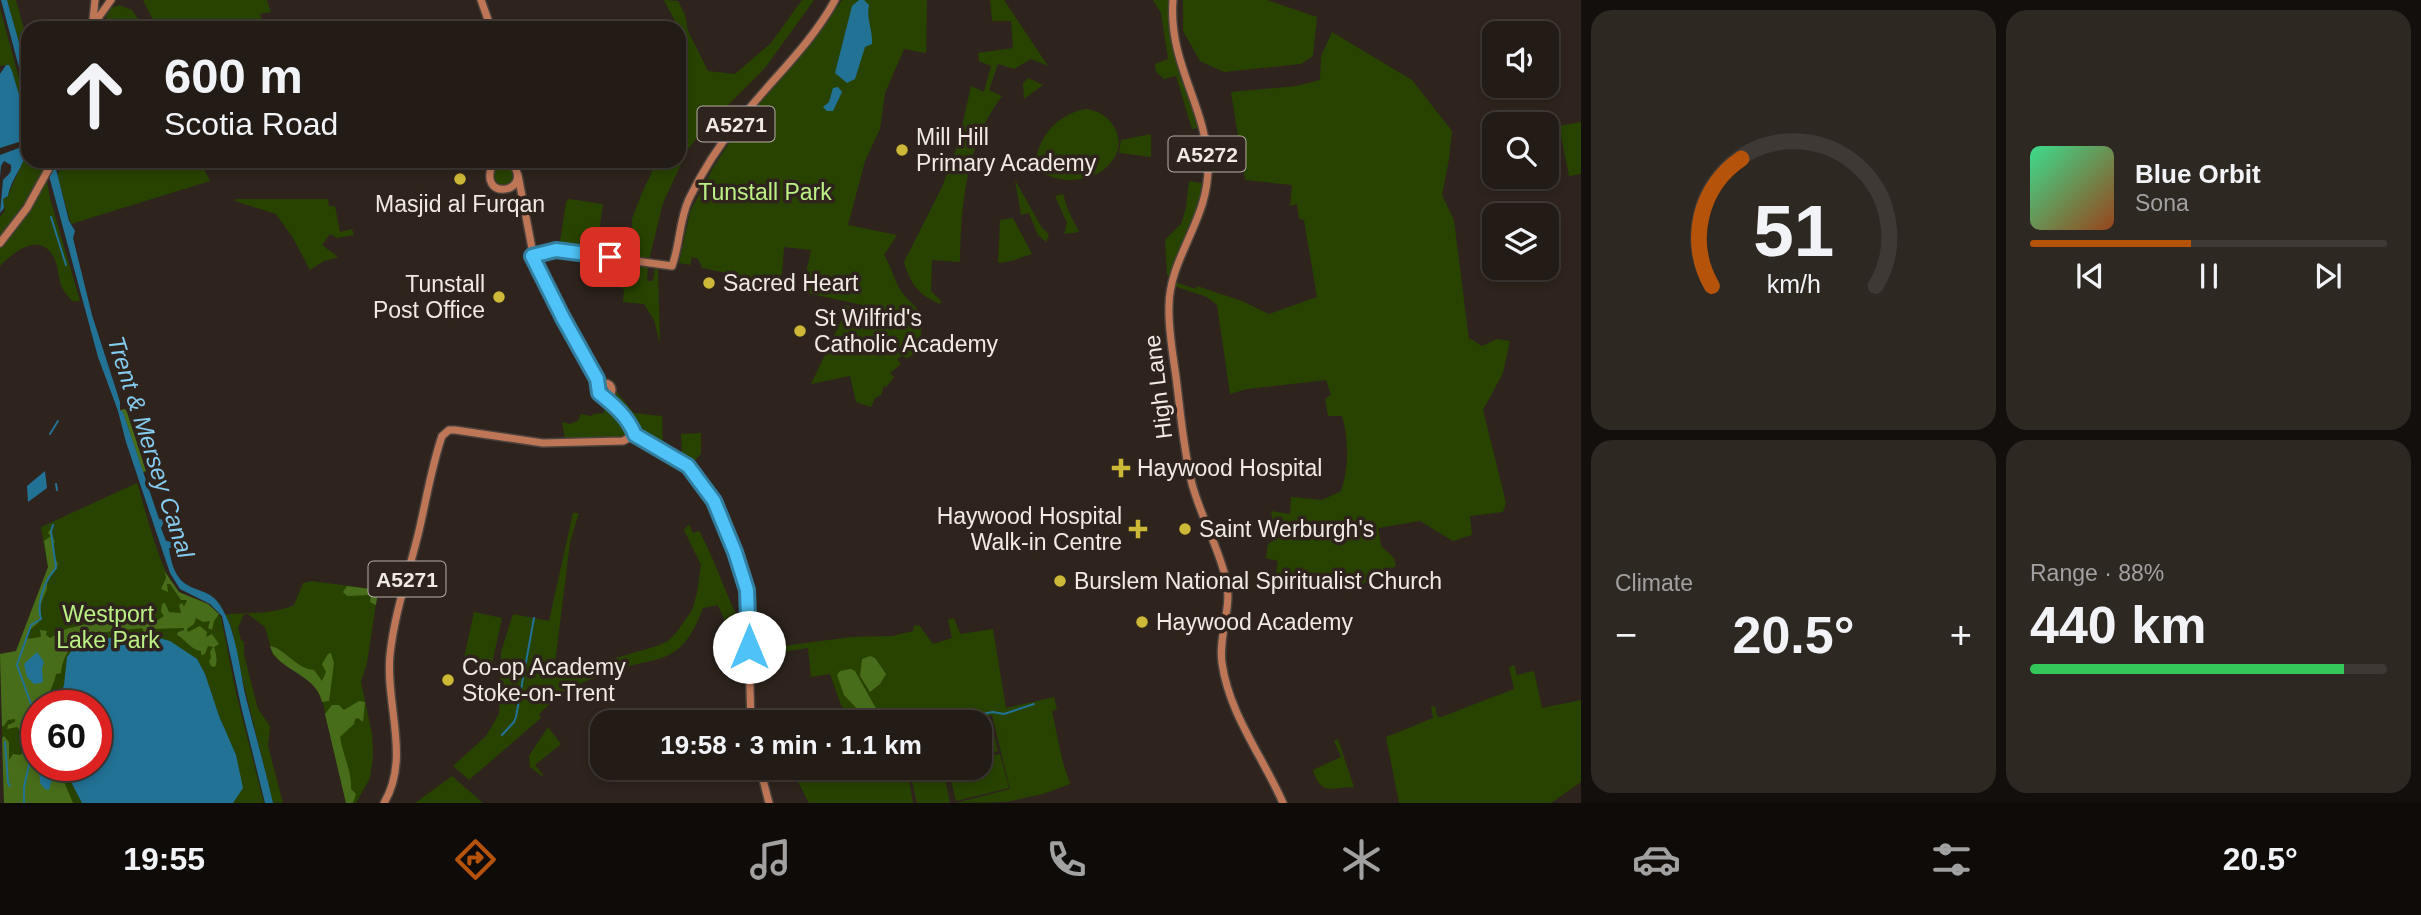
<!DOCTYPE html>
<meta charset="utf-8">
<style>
body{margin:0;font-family:Helvetica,sans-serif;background:#2e2823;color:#f1f3f6;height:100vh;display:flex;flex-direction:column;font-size:26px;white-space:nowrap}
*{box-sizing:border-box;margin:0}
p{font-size:23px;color:#a2a1a1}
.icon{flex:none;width:38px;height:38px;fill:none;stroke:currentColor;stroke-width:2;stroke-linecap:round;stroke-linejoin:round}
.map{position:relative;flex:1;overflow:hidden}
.details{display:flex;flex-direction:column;gap:10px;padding:10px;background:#130f0c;width:840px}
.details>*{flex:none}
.guide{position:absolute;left:21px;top:21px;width:665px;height:147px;border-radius:21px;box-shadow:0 4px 10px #0003,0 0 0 2px #3f3935;background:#221b16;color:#f1f3f6;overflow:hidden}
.buttons{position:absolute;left:1482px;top:21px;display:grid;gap:14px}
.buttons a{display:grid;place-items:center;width:77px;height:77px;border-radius:14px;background:#221b16;box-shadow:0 4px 10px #0003,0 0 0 2px #3f3935;font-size:35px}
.speed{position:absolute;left:21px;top:690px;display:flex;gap:14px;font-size:35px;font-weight:700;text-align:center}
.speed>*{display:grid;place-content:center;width:91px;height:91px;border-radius:50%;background:#221b16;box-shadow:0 4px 10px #0003,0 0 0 2px #3f3935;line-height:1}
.speed .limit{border:10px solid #d22;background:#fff;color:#111}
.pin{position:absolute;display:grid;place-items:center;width:60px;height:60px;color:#fff;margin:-30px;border-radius:14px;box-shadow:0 4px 10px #0006}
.me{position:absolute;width:77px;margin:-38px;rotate:0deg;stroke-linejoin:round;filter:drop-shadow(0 0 5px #0008)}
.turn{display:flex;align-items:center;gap:24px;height:147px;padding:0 28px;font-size:32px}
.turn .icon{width:91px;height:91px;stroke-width:2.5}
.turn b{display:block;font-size:49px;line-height:60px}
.big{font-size:52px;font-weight:700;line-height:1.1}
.details .card{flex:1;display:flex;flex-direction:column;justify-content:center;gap:10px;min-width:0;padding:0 24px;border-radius:21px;background:#2e2823}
.details .dial{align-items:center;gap:0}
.dial svg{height:182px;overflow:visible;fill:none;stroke:#3f3935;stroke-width:7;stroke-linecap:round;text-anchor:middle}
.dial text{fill:#f1f3f6;stroke:none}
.song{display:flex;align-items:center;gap:21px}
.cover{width:84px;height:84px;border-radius:10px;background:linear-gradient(135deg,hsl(150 70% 55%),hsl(20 70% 35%))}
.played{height:7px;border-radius:4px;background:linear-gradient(90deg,#b45309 45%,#3f3935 45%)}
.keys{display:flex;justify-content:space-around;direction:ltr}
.heat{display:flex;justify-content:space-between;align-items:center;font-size:38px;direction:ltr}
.charge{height:10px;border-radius:5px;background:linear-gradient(90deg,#34c759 88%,#3f3935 0)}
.details .tiles{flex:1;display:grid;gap:10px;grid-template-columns:repeat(2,1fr)}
.trip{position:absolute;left:590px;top:710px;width:402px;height:70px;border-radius:21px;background:#221b16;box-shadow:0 4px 10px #0003,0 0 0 2px #3f3935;font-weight:700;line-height:70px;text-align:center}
.tab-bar{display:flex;height:112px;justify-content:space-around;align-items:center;background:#0e0b09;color:#a2a1a1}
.tab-bar .icon{width:49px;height:49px}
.tab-bar .active{color:#b45309}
.tab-bar b{font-size:32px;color:#f1f3f6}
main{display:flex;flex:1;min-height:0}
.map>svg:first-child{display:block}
</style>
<main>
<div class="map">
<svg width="1581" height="803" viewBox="0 0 1581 803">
<rect width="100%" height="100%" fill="#2e241d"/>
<path fill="#284300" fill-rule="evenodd" d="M 7,0 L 16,0 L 28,44 L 28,75 Z
M 143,0 L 267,0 L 271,12 L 260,14 L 262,19 L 238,24 L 239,28 L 157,28 Z
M 664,0 L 678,1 L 685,15 L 688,31 L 708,71 L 735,74 L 771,43 L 802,0 L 814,0 L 765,68 L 704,129 L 688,149 L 663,203 L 649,260 L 633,257 L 632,219 L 641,195 L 657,161 L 679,161 L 679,72 L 681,52 L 680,31 Z
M 842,0 L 927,0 L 926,53 L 904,49 L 885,93 L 880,129 L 865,161 L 848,225 L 897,235 L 884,255 C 891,266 894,280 901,291 C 908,301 919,308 923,318 L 802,292 L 811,250 L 784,247 L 781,284 L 702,268 L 698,259 L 692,257 L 690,265 L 679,263 L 690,212 L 713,168 L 740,126 L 796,62 Z
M 990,0 L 1004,0 L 1048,66 L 1031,59 L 1014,69 L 998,64 L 989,90 L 1002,96 C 966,143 961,205 960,262 L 932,260 L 931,291 L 941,301 L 940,304 C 920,296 910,284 904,262 L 942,187 L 958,144 L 971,86 L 984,92 L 991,66 L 979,61 L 978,53 L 1013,48 L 1011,21 L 992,21 Z
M 1153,0 L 1174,0 L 1174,34 L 1195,103 L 1198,128 L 1192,129 L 1176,76 L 1164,79 L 1156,72 L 1155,64 L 1168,59 L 1161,13 Z
M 1183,0 L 1267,0 L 1317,17 L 1313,56 L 1301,64 L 1224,72 L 1200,61 L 1183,31 Z
M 119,5 L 132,10 L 144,28 L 104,28 L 108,9 Z
M 0,8 L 28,112 L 28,125 L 12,71 L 6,65 L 0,66 Z
M 1332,32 L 1412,80 L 1452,131 L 1449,159 L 1442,195 L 1454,220 L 1469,340 L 1471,339 L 1482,346 L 1497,339 L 1510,341 L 1503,373 L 1483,410 L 1506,503 L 1503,512 L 1470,516 L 1472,535 L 1453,541 L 1420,521 L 1378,528 L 1381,546 L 1394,558 L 1396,566 L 1346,593 L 1344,585 L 1275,578 L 1278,561 L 1266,558 L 1268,544 L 1275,539 L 1271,511 L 1290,514 L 1291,497 L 1322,500 L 1341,491 C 1349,469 1349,439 1342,416 L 1328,416 L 1325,399 L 1331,395 L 1326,380 L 1247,389 L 1230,394 L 1217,305 L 1207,297 L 1171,285 L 1172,281 L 1196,289 L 1197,286 L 1242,301 L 1269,314 L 1317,297 L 1304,220 L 1299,219 L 1297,204 L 1290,206 L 1292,185 L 1245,180 L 1231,92 L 1296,86 L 1320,80 L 1321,56 Z
M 1028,78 L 1043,85 L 1024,99 L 1023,83 Z
M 1085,109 C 1109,110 1129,138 1113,160 C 1095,185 1057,185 1034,168 C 1038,138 1054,116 1085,109 Z
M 1581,122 L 1581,174 L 1569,176 L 1559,126 Z
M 1151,134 L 1151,157 L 1119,153 L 1121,140 Z
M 28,150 L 28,161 L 41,161 L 41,176 L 34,189 L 0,237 L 0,217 L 5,210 L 2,200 L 7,197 Z
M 64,161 L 200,161 L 210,181 L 71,224 L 57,175 Z
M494 175a10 10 0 1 1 20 0a10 10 0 1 1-20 0Z
M 1015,180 L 1042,228 L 1049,234 L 1046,242 L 1038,235 L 1029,213 L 1021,215 Z
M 47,181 L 50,198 L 80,301 L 72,301 C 69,297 64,292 62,287 C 58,279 59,269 55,260 C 42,230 14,251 0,266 L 0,247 L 29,211 Z
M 1189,181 L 1207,184 L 1173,279 L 1167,275 L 1165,240 L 1181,224 L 1186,208 Z
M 1063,194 L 1068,210 L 1079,232 L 1064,234 L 1067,223 L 1055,196 Z
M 235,199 L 328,199 L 329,206 L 335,206 L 340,232 L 352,229 L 354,235 L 337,238 L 330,234 L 322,245 L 338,257 L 324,261 L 310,270 L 293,238 L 276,214 L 235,201 Z
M 569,199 L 603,204 L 596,252 L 565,247 L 560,242 L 566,202 Z
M 1013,218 L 1032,254 L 1012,261 L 998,263 L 1000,220 Z
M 614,261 L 648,265 L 647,281 L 653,281 L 655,267 L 658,267 L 660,344 L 654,320 L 644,304 L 623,302 L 624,289 L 613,286 Z
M 844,305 L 922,322 L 919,352 L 907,358 L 902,356 L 897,359 L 901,364 L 890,373 L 894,377 L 886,387 L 884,386 L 881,395 L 875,398 L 871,407 L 856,402 L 850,376 L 811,384 L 844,315 Z
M 615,390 L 634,413 L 662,416 L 663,448 C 648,438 612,409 615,390 Z
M 590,399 C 611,400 617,411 628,429 L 627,433 L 622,438 L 565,439 L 562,422 L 570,424 L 579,420 L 580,414 L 592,416 L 593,414 L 604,413 L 605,406 L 603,402 Z
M 701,433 L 701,454 L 692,463 L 682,452 L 681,434 Z
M 137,483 C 145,508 161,576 179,592 C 190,601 205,607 218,614 L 221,617 L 236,693 L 264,803 L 4,803 L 0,654 L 16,651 L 48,568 L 41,527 ZM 37,705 L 96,705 L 96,765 L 37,765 Z
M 573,513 L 579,513 L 570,542 L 554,672 L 560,674 L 657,646 L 668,641 L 676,633 L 692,610 L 697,593 L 701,565 L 684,530 L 689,524 L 693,533 L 699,531 C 716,561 725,594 741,624 L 744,626 L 745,658 L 741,657 L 739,653 L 718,605 L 703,608 C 680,670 657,654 607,673 C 593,679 575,684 563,693 C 554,699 547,707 539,714 L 541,718 L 469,780 L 453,766 L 486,736 L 499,714 L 501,652 L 513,614 L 549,621 Z
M 312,581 L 378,590 L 367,663 L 361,682 L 372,734 L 373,756 L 370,778 L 356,803 L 346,803 L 321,695 L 314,684 L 273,655 L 265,627 L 245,612 L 238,628 L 241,640 L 244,642 L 244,655 L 258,709 L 270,726 L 268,746 L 283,803 L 273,803 L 239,665 L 233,633 L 224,615 C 246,612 273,615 294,605 L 303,583 Z
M 474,612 L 502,618 L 492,664 L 464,658 Z
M 954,618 L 960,634 L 993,629 L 1006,708 L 1054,697 L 1057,709 L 1052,711 L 1062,759 L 1070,784 L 1043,794 L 1006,802 L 956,803 L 1010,789 L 992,715 L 959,723 L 855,723 L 841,705 L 830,674 L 811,677 L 808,648 L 770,654 L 768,648 L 851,637 L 893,636 L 913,631 L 914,626 L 919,625 L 933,644 L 952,638 L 948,620 Z
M 1514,665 L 1517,675 L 1534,671 L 1542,708 L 1581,700 L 1581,782 L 1551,803 L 1399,803 L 1386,737 L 1433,718 L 1431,707 L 1435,706 L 1437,716 L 1441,717 L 1514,689 L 1509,667 Z
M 990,718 L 998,751 L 980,755 L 980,723 L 971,723 Z
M 548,727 L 561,744 L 535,765 L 543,775 L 542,776 L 530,767 L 529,756 Z
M 1338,739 L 1354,787 C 1333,787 1321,797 1313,770 L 1341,757 L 1334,741 Z
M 1000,754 L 1009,788 L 956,801 L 948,768 L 980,768 L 980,759 Z
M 791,768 L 907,768 L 913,803 L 809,803 Z
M 909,768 L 943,768 L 950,803 L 917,803 Z
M 452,776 L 483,803 L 415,803 Z"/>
<path fill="#486d1a" d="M 125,409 L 127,412 L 146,471 L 143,472 L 123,412 L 120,410 Z
M 50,530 L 55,542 L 53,544 L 54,556 L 58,564 L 54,572 L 47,580 L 47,589 L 39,608 L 41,612 L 39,622 L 30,630 L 27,639 L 41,637 L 40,630 L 47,631 L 46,635 L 50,638 L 66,629 L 100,621 L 148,618 L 158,620 L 164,616 L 161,612 L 162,604 L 165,603 L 169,612 L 181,613 L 179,605 L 182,603 L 184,607 L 187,600 L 181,600 L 170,584 L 167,584 L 168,592 L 161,589 L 166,578 L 165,572 L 179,592 L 208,604 L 219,614 L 214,621 L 212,630 L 208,628 L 210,621 L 203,622 L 196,618 L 194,624 L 187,629 L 188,632 L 200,626 L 207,632 L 206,637 L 212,634 L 219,644 L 214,647 C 216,653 218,661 215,667 L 211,666 L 209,662 L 211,657 L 210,652 L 213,647 L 208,646 L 205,654 L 201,655 L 201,651 C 191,650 185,639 177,635 L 178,632 L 184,630 L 184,628 L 151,629 L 150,636 L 148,636 L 145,635 L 142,628 C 107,633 67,628 61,673 L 56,674 C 54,686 47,692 48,705 L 37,705 L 37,765 L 57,765 L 73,803 L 4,803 L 2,738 L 4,736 L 9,742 L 9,760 L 13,754 L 21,755 C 27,746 25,735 17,727 L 7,729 L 8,725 L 15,722 L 15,719 L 8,720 L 4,726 L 2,726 L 0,654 L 16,651 L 48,567 L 44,541 L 51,536 L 48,533 Z
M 347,586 L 378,590 L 376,605 L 370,602 L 371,595 L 347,596 L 343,592 Z
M 270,646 C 286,649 296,669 314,670 L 322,681 L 326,672 L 322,664 L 328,654 L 331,653 L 334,663 L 329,701 L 322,702 C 316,673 277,671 270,646 Z
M 870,656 L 875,658 L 886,674 L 880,684 L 870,692 L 860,676 L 862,659 Z
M 851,669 L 855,671 L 879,714 L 870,720 L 863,719 L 862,714 L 844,695 L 837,675 L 840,671 Z
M 359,701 L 365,702 L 363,722 L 358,718 L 355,719 L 354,724 L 340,737 C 343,756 352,771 351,789 L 356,794 L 353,803 L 346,803 L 325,714 L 332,705 L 339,705 L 344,710 Z"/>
<path fill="#227296" d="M 1,0 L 7,0 C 16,34 28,65 28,101 Z
M 859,0 L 864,0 L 869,5 C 866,19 873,30 872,44 L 865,47 L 855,79 L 847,83 L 835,73 L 852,6 Z
M 6,65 L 9,65 L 12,71 L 28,125 L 28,139 L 0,148 L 0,74 Z
M 838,87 L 842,92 L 833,111 L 827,111 L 823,107 L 829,102 L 833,88 Z
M 27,145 C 27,163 11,178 8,196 L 3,199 L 4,208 L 0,213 L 3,180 C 8,174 12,174 11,165 L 4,161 L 1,166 L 0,177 L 0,155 Z
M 45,161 L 54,161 L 69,221 L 75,231 L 73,238 L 92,315 L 120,402 L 120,410 L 123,412 L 159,519 L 165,520 L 161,528 L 166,541 L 186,544 L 186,547 L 169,548 C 176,601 204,580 220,605 C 237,632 239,667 246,698 C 255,733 265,768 273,803 L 265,803 L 241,706 L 222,616 L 210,604 L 180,589 L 170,573 L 126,442 L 118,411 L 98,357 Z
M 45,471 L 47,488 L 28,502 L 27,486 Z
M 133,635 L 152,636 L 170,641 L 197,659 L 205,674 L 219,716 L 236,755 L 243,788 L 233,803 L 82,803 L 69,778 L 68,765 L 96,765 L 96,705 L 58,705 L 64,685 L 67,657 L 73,649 L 93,640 Z
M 37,652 L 44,662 L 42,669 L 43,681 L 41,683 L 34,684 L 27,677 L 24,664 Z
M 37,752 L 37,765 L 47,765 L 53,775 L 49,790 L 45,789 L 40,783 C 41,771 32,765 37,752 Z"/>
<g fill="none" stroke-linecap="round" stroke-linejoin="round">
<path stroke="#227296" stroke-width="2" d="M 51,217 L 66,265
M 50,434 L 58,421
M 56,484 L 57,490
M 929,723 L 993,712 L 1004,714 L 1034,704
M 502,735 L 514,722 L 516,717 L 534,618
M 5,742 L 8,783 L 10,786
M 24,803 L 24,787 L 29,765 L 34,720 L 31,704 L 17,665 L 31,625 L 41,619 C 36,602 45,580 56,568 L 51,531 L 53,525"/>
<g stroke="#4a423c" stroke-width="10">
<path id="primary" d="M 481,0 L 491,28
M 1173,0 C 1168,63 1206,105 1208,164 C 1210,219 1169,257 1169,306 C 1168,332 1174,359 1177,385 C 1181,418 1184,452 1192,484 C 1201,517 1218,546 1226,579 C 1233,607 1218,635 1222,663 C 1229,714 1263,757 1283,803
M 93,20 L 95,0
M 93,25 L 111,0
M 494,161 C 473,204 539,193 510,161
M 518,175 L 535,264 L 599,388
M 0,243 L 27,208 L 53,161
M 532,256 L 556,250 L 672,266 C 680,245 679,220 689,199 C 702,172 720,144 738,122 C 770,81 810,46 835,0
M598 390a7 7 0 1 1 14 0a7 7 0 1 1-14 0Z
M 604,397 C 617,408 629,419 635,435 L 688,466 L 711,496 L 721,516 L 747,590 L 751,723
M 760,768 L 769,803
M 384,803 C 411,758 385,704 390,655 C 394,615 408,575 418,535 C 426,502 431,468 442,436 L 449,430 L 455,430 L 543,443 L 623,441 L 635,435"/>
</g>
<use href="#primary" stroke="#bf7657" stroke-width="7"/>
</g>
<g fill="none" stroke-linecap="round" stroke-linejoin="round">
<g stroke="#337fa1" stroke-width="18">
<path id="route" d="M 610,257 L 556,250 L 532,256 L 563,318 L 597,379 L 599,393 C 614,405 628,417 635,435 L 688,466 L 714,501 L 735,552 L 747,590 L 749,647"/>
</g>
<use href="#route" stroke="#4fc3f7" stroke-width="12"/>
</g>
<g fill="#ceb837" stroke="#2e241d" stroke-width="2.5">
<circle cx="902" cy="150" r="7"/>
<circle cx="460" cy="179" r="7"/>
<circle cx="709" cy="283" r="7"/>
<circle cx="499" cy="297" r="7"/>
<circle cx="800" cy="331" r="7"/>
<path d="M1117.5 457.5h7v7h7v7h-7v7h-7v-7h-7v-7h7z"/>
<path d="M1134.5 518.5h7v7h7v7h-7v7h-7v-7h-7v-7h7z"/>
<circle cx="1185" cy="529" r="7"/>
<circle cx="1060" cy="581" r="7"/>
<circle cx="1142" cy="622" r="7"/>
<circle cx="448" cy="680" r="7"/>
</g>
<g text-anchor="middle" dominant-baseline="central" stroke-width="7" stroke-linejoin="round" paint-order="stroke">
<g fill="#2e241d" stroke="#b6aea8" stroke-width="2">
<rect x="697.5" y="106.5" width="77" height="35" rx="5"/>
<rect x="1168.5" y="136.5" width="77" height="35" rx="5"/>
<rect x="368.5" y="561.5" width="77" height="35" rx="5"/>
</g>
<g font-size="21" font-weight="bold" fill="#f0e9e4">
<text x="736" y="124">A5271</text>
<text x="1207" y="154">A5272</text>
<text x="407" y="579">A5271</text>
</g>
<g font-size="23" fill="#f0e9e4" stroke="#2e241d" text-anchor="start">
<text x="916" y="137">Mill Hill<tspan x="916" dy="26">Primary Academy</tspan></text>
<text x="460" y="204" text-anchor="middle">Masjid al Furqan</text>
<text x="723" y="283">Sacred Heart</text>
<text x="485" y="284" text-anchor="end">Tunstall<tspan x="485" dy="26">Post Office</tspan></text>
<text x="814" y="318">St Wilfrid's<tspan x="814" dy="26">Catholic Academy</tspan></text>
<text x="1137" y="468">Haywood Hospital</text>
<text x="1122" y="516" text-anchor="end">Haywood Hospital<tspan x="1122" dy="26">Walk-in Centre</tspan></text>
<text x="1199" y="529">Saint Werburgh's</text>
<text x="1074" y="581">Burslem National Spiritualist Church</text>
<text x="1156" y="622">Haywood Academy</text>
<text x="462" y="667">Co-op Academy<tspan x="462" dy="26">Stoke-on-Trent</tspan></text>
</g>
<g font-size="23" fill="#bbf085" stroke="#2e241d">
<text x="765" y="192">Tunstall Park</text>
<text x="108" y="614">Westport<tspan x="108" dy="26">Lake Park</tspan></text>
</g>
<g font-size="23" fill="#f0e9e4" stroke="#2e241d">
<text transform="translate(1158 387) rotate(-97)">High Lane</text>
</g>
<g font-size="24" font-style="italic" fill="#84cbf0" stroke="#2e241d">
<text transform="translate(151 447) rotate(72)">Trent &amp; Mersey Canal</text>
</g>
</g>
</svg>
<div class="buttons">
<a><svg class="icon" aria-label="sound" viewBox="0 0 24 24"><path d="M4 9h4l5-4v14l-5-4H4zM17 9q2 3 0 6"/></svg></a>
<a><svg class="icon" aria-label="search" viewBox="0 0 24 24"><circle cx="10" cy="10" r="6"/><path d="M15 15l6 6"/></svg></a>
<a><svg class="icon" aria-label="layers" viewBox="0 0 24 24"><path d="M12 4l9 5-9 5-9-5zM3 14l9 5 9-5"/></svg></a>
</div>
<div class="speed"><div class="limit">60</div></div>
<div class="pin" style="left:610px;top:257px;background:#d93025"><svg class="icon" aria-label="arrive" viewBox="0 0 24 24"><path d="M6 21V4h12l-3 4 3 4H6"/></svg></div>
<svg class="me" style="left:749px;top:647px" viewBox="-20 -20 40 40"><circle r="19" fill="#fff"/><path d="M0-13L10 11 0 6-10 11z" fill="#4fc3f7"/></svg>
<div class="trip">19:58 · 3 min · 1.1 km</div>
<div class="guide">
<div class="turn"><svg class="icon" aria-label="ahead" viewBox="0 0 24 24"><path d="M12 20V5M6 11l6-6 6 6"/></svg><div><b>600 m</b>Scotia Road</div></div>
</div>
</div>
<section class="details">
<div class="tiles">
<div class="card dial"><svg viewBox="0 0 100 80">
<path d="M14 69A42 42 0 1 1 86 69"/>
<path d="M14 69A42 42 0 0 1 27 13" stroke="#b45309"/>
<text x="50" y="56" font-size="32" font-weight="700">51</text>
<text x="50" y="72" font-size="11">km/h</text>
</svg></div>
<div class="card">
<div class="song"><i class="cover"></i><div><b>Blue Orbit</b><p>Sona</p></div></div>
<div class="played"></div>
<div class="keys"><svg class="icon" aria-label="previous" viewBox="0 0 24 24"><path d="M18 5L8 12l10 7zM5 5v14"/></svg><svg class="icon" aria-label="pause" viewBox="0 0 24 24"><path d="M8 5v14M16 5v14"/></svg><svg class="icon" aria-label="next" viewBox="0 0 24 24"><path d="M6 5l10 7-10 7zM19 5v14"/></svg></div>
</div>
<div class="card"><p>Climate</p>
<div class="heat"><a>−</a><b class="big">20.5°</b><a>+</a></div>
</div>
<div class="card"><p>Range · 88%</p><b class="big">440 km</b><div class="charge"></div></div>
</div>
</section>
</main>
<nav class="tab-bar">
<b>19:55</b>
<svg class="icon active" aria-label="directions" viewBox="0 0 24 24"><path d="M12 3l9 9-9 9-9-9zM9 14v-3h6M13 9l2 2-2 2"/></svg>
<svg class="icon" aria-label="music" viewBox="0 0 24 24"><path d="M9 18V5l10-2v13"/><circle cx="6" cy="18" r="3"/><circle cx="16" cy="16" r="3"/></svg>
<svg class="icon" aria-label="phone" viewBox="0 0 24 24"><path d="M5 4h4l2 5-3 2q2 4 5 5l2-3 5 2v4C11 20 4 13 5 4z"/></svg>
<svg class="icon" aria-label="climate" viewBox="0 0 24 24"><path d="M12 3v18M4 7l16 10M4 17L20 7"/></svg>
<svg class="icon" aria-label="car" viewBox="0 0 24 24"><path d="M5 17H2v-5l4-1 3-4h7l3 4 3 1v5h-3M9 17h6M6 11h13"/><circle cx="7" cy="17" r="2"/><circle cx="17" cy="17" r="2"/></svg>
<svg class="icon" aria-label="filters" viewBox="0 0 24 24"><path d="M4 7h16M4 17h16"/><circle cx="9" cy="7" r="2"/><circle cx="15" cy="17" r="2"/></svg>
<b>20.5°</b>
</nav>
